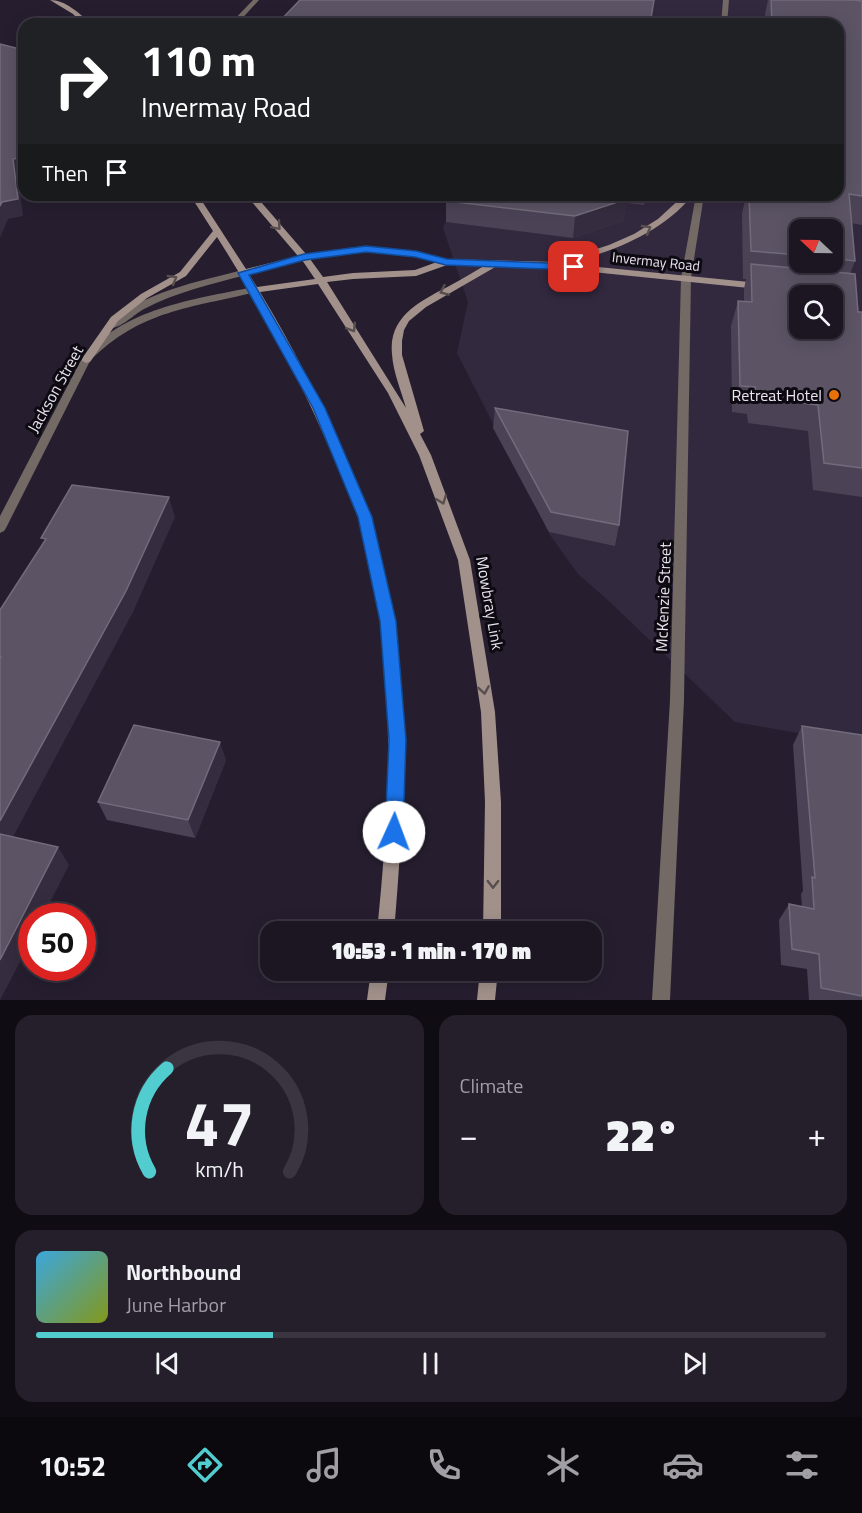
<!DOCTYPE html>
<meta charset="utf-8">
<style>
body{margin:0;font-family:"Titillium Web",sans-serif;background:#251f2b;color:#f1f3f6;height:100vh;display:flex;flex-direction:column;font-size:22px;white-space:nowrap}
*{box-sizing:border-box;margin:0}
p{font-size:20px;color:#a09fa6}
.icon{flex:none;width:33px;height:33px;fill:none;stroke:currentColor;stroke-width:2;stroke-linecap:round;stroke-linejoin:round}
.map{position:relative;height:1000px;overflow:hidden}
.details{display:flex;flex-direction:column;gap:15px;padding:15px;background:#0f0c13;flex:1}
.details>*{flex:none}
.banner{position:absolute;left:18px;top:18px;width:826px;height:183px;border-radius:18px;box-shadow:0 3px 15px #0003,0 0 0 2px #3a3541;background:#202124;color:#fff;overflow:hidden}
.needle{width:39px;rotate:292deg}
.fabs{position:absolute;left:789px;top:219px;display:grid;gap:12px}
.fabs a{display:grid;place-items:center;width:54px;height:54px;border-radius:12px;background:#1c1623;box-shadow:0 3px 15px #0003,0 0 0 2px #3a3541;font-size:30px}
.speed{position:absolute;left:18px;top:903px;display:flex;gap:12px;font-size:30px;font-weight:700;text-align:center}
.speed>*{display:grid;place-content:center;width:78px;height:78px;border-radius:50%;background:#1c1623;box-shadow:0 3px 15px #0003,0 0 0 2px #3a3541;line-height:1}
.speed .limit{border:9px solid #d22;background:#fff;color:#111}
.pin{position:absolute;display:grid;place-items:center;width:51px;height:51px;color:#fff;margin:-26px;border-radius:12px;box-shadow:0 3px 9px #0006}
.me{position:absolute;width:66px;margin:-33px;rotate:2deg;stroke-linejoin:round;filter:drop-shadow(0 0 4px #0008)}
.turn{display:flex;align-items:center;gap:21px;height:126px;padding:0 24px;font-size:27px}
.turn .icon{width:78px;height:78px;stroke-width:2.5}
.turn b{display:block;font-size:42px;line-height:51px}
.then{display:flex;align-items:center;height:57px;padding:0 24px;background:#0003;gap:12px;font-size:22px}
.big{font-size:45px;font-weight:800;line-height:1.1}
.details .card{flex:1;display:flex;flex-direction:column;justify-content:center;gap:9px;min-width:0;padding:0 21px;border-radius:18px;background:#251f2b}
.details .dial{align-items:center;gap:0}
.dial svg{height:156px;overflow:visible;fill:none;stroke:#3a3541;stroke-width:7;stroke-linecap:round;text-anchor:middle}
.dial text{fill:#f1f3f6;stroke:none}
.song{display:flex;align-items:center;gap:18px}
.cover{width:72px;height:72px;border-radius:9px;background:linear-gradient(135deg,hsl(200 70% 55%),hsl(70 70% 35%))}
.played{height:6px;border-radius:3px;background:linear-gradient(90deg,#52cdcf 30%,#3a3541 30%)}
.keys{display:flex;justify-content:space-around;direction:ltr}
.heat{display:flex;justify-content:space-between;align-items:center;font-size:33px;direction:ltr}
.details .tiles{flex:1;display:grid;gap:15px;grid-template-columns:1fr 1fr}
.card:last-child{grid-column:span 2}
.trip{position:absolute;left:260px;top:921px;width:342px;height:60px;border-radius:18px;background:#1c1623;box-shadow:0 3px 15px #0003,0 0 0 2px #3a3541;font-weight:800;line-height:60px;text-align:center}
.tabs{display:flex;height:96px;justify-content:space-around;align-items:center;background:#0b090e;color:#a09fa6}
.tabs .icon{width:42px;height:42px}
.tabs .on{color:#52cdcf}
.tabs b{font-size:27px;color:#f1f3f6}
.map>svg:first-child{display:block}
</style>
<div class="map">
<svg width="862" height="1000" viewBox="0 0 862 1000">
<rect width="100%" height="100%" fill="#261e2f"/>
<path fill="#33293f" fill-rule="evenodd" d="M 441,0 L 862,0 L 862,744 L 735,722 L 610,602 L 578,574 L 550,535 L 457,353 L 468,302 L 443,228 L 457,195 L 838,195 L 838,24 L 434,24 ZM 800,230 L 832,230 L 832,262 L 800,262 ZM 800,296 L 832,296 L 832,328 L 800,328 Z"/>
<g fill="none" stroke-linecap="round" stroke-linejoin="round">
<path fill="#736965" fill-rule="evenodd" d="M 253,0 L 259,0 L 237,24 L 230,24 Z
M 723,0 L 729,0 L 727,24 L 721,24 Z
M 696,195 L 704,195 L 691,278 L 684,700 L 670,1000 L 652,1000 L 670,700 L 681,278 Z
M 243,270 L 246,271 L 246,275 C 212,284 176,292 144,309 C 134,314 120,330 108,328 L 107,326 C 138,293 200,281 243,270 Z
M 253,287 L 256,288 L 256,292 C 191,308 140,310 90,361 L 6,528 L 4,531 L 0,533 L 0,516 L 81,360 C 122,308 192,300 253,287 Z"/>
<path fill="#a2918b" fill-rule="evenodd" d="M 50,0 C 65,0 80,13 90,24 L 83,24 L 73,14 Z
M 190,195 L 198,195 L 246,269 L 298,256 L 246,195 L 255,195 L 306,254 L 366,246 L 416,251 L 446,259 L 556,262 L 609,245 L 634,234 L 658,219 L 684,195 L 693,195 C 660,234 615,250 568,264 L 759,283 L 764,286 L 759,289 L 553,268 L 497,266 L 426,307 L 409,321 L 404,330 L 402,341 L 402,355 L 424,431 L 420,434 L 431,455 L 470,560 L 495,712 L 501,802 L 501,932 L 483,932 L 485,802 L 481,712 L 458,560 L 419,455 L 388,393 L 318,284 L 260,292 C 291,344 319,398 344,453 C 353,474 363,495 370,516 C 412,650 406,794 394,932 L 377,932 C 391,794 398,653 359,518 C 351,494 340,470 329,447 C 297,373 259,303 217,237 L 186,276 L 147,298 L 118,321 L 90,362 L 86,363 L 81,360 L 111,317 L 141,294 L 180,272 L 213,231 ZM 366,252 L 416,257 L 437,262 L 415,270 L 353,273 L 323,277 L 310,259 ZM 302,260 L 315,279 L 257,287 L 249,274 ZM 447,265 L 484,266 C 473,272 463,279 451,285 C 423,300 388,315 392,354 C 393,372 401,390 406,408 L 327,282 L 353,279 L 416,276 Z
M 371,970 L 389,970 L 385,1000 L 367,1000 Z
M 480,970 L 498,970 L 495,1000 L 477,1000 Z"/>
</g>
<path fill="#4b4355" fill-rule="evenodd" d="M 768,0 L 854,0 L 862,1 L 862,225 L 851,223 L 855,261 L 850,274 L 858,312 L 862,312 L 862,497 L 813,490 L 808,431 L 748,423 L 747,414 L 732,412 L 731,326 L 738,301 L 744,301 L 744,289 L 746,279 L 743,279 L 742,214 L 746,195 L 838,195 L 838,24 L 766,24 L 765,14 ZM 800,230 L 832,230 L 832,262 L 800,262 Z
M 421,195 L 646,195 L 644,205 L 626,203 L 623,221 L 573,238 L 446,222 L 446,201 L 447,199 Z
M 495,408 L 619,525 L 615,546 L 549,532 L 493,428 Z
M 802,726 L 862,735 L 862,1000 L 809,1000 L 807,969 L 781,965 L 779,920 L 789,904 L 802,907 L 801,894 L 803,891 L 793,745 Z
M 226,760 L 195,838 L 107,820 L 98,802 Z"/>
<path fill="#352d3f" d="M 24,157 L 24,175 L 18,176 L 23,216 L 8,219 L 0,238 L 0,206 L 13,159 Z
M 627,199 L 623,221 L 573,238 L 575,216 Z
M 169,497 L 175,517 L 133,612 L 6,850 L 0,842 L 0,821 Z
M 220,742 L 226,760 L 195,838 L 188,820 Z
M 58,847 L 69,865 L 43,916 L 32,916 L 32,939 L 0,1000 L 0,960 Z"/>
<path fill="#5c5465" stroke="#726b7b" stroke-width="1.5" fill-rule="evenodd" d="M 300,0 L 654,0 L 650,24 L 277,24 Z
M 771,0 L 854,0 L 862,1 L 862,196 L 849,194 L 855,261 L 832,258 L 832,230 L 800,230 L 800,255 L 751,251 L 749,195 L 838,195 L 838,172 L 843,172 L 838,153 L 838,24 L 772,24 Z
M 0,44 L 24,50 L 24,157 L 13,159 L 18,199 L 2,202 L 0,206 Z
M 449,195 L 627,195 L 627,199 L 575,216 L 446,201 Z
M 751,264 L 855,274 L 858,312 L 862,312 L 862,468 L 824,463 L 818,405 L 756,397 L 755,387 L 740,386 L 738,301 L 752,302 ZM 800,296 L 832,296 L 832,328 L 800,328 Z
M 495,408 L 628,431 L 619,525 L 551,512 Z
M 72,485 L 169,497 L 126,591 L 0,821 L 0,659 L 1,657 L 0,657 L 0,610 L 46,539 L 41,538 Z
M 134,725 L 220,742 L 188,820 L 98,802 Z
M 802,726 L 862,735 L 862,996 L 821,988 L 819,954 L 792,949 L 789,904 L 814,909 L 812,877 L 815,878 Z
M 0,834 L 58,847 L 0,960 Z"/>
<defs><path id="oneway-chevron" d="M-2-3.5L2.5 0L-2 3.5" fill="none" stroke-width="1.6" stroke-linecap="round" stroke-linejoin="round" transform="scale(1.5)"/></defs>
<g stroke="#584e4e">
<use href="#oneway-chevron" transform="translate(277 226) rotate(49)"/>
<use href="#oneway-chevron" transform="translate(647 229) rotate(-30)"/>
<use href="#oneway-chevron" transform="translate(173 279) rotate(-30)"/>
<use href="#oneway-chevron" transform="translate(444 291) rotate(156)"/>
<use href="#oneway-chevron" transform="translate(352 328) rotate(58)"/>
<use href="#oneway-chevron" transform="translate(442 500) rotate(69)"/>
<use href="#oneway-chevron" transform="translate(484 690) rotate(81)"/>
<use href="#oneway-chevron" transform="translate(493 884) rotate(90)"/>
</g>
<path fill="#1a73e8" stroke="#114b97" stroke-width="1.5" d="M 366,246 L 416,251 L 447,259 L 574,264 L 579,267 L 574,270 L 446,265 L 415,257 L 366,252 L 305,260 L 249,275 L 325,408 L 372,517 L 396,621 L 406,740 L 403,832 L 400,839 L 394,841 L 388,839 L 385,832 L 389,740 L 380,621 L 358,517 L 313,408 L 238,273 L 304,254 Z"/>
<circle fill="#e8710a" stroke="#0d0a11" stroke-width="2" cx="834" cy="395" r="6"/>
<g text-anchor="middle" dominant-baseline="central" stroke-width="6" stroke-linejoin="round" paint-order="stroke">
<g font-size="14" fill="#e9e4f0" stroke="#0d0a11">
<text transform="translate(656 261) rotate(6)">Invermay Road</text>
</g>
<g font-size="16" fill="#e9e4f0" stroke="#0d0a11">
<text transform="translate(55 389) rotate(-61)">Jackson Street</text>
<text transform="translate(663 597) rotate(-88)">McKenzie Street</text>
<text transform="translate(490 603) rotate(80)">Mowbray Link</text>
</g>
<g font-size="16" fill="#e9e4f0" stroke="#0d0a11" text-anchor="end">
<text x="822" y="395">Retreat Hotel</text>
</g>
</g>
</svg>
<div class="fabs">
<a><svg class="needle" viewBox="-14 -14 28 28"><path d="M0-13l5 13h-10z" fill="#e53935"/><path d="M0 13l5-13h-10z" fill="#a09fa6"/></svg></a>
<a><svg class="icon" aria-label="search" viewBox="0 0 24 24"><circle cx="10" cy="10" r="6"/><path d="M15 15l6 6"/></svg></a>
</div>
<div class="speed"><div class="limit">50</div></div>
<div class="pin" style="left:574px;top:267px;background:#d93025"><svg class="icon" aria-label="arrive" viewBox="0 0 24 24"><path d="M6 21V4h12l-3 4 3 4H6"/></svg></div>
<svg class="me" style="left:394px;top:832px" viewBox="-20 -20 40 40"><circle r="19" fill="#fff"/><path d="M0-13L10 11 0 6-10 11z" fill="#1a73e8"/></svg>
<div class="trip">10:53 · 1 min · 170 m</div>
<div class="banner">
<div class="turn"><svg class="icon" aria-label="right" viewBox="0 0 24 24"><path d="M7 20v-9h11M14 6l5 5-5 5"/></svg><div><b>110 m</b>Invermay Road</div></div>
<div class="then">Then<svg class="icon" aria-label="arrive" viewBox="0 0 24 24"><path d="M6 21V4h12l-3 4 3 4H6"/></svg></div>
</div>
</div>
<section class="details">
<div class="tiles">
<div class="card dial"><svg viewBox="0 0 100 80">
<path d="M14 69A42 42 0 1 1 86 69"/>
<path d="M14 69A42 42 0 0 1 23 16" stroke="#52cdcf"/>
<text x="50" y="56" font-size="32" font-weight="700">47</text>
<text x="50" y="72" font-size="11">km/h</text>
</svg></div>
<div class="card"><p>Climate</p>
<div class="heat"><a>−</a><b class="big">22°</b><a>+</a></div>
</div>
<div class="card">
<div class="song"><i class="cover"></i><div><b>Northbound</b><p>June Harbor</p></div></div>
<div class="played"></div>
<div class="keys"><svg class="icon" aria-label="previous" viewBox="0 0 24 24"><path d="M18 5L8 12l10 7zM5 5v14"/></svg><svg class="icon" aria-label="pause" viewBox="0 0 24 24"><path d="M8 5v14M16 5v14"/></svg><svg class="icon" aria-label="next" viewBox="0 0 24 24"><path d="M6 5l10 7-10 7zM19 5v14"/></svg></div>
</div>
</div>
</section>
<nav class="tabs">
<b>10:52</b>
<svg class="icon on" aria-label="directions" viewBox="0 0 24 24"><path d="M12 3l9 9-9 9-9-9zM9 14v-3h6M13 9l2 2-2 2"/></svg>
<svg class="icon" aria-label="music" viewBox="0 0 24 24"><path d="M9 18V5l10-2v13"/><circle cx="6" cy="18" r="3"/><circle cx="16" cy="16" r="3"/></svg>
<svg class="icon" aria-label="phone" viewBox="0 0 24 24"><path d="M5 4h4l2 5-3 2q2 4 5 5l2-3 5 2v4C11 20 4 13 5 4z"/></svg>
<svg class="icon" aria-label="climate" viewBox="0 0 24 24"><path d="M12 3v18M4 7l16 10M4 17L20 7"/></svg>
<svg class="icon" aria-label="car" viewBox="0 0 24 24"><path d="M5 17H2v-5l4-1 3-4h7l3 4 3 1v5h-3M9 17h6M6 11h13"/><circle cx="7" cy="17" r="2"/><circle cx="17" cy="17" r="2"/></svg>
<svg class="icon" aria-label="filters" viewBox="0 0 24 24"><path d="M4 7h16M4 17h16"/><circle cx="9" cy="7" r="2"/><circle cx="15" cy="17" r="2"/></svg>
</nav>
